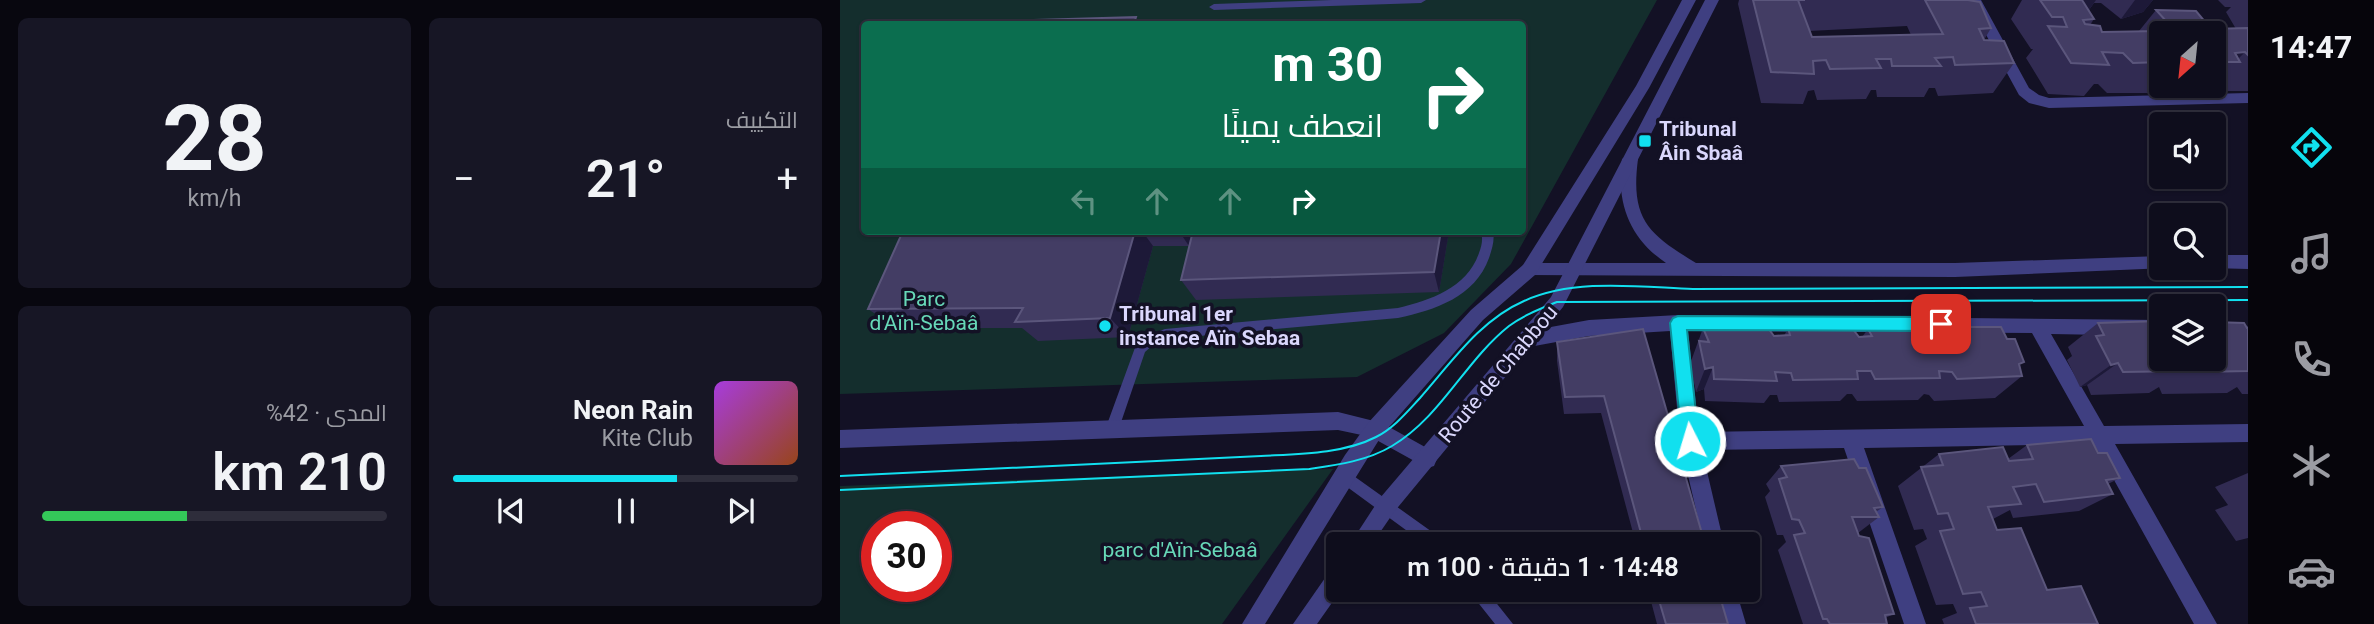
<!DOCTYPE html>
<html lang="ar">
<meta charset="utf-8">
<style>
body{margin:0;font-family:Roboto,Cairo,sans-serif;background:#171625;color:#f1f3f6;direction:rtl;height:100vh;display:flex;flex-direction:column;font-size:26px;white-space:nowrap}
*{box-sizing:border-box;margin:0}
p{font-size:23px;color:#9b9ca3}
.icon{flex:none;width:38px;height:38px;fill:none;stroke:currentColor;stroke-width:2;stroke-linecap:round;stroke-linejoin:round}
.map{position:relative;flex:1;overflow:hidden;direction:ltr}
.panel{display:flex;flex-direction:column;gap:18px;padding:18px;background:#08070f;width:840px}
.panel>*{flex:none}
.top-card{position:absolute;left:21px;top:21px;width:665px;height:214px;border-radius:7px;box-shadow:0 2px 5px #0004,0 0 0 2px #2e2d3b;direction:rtl;background:#0b6e4f;color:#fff;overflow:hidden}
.needle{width:46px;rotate:207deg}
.buttons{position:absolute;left:1309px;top:21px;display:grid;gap:14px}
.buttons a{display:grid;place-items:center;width:77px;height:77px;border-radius:7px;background:#0e0d1c;box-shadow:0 2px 5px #0004,0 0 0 2px #2e2d3b;font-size:35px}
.speed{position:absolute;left:21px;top:511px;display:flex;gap:14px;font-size:35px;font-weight:700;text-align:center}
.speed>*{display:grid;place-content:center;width:91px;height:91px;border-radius:50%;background:#0e0d1c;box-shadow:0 2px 5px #0004,0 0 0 2px #2e2d3b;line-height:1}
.speed .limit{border:10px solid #d22;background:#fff;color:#111}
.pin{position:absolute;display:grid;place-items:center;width:60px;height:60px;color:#fff;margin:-30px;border-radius:14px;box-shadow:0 4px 10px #0006}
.me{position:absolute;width:77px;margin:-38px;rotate:355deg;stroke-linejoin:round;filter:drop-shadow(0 0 5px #0008)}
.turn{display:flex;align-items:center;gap:24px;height:147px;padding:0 28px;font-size:32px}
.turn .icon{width:91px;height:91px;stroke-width:2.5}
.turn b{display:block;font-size:49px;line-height:60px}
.lanes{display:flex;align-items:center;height:66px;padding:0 28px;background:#0003;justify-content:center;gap:35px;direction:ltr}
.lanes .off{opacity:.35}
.big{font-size:52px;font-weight:600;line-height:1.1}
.panel .tile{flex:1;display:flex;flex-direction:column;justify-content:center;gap:10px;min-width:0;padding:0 24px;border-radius:10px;background:#171625}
.panel .dial{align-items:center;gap:0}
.dial b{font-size:91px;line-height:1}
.song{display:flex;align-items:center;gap:21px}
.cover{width:84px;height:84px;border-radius:10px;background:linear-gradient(135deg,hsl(280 70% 55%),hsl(20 70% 35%))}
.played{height:7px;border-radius:4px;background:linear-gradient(90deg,#11e0ef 65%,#2e2d3b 65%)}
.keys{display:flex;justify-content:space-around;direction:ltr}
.heat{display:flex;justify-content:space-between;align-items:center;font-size:38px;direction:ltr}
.charge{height:10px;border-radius:5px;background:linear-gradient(90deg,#34c759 42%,#2e2d3b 0)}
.panel .tiles{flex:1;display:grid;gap:18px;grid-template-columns:repeat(2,1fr)}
.trip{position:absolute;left:486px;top:532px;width:434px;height:70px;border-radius:7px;background:#0e0d1c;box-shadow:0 2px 5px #0004,0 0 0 2px #2e2d3b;font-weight:600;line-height:70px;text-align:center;direction:rtl}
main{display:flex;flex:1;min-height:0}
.tabs{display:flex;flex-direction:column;width:126px;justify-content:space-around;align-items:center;background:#06050b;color:#9b9ca3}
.tabs .icon{width:49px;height:49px}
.tabs .current{color:#11e0ef}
.tabs b{font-size:32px;color:#f1f3f6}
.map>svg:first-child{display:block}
</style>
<main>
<nav class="tabs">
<b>14:47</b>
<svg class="icon current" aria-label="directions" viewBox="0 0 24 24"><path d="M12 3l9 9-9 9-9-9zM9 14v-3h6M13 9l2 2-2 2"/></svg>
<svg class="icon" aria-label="music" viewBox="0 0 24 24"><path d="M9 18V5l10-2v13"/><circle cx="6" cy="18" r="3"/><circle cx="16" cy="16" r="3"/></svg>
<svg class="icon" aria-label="phone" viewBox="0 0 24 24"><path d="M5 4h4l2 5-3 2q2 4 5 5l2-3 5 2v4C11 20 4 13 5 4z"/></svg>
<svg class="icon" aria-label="climate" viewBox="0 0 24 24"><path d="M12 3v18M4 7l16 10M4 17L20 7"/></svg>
<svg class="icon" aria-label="car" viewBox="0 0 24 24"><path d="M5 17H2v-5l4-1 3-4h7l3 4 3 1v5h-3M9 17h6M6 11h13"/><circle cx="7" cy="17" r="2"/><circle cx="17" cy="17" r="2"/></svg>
</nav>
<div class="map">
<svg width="1408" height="624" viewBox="0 0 1408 624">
<rect width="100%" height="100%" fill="#131125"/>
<path fill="#142e2d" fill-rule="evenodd" d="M 0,0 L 817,0 L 671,264 L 604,333 L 517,377 L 0,394 ZM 24,24 L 682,24 L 682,231 L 24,231 Z
M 493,469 L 382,624 L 0,624 L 0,486 ZM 37,527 L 96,527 L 96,586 L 37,586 Z"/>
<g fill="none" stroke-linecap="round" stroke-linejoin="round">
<path fill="#3f3f81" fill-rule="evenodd" d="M 492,0 L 586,0 L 581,3 L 374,10 L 369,7 L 374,4 Z
M 641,231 L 653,231 C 655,240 652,249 649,258 C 635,297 595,310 558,318 L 326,339 L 314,344 L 305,352 L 277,434 L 272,436 L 267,434 L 265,430 L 296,345 L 306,336 L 325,329 L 558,308 C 591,300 627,288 639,253 C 642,245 643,239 641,231 Z
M 504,469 L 602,539 L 604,544 L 585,544 L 499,481 L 497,476 L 499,471 Z
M 630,590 L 646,590 L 673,624 L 655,624 L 632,595 Z"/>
<path fill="#3f3f81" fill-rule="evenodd" d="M 1127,0 L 1141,0 L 1189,88 L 1199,95 L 1209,98 L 1408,93 L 1408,103 L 1209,108 L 1189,103 L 1179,95 Z
M 790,153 L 798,159 C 790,220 809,234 856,263 L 1115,263 L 1321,256 L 1321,268 L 1327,268 L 1115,277 L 683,275 L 681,270 L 683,265 L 689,263 L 826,263 C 789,238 776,202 782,159 Z
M 1374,255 L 1408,255 L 1408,269 L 1371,268 L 1374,268 Z
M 838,315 L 1321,320 L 1321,336 L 1211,334 L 1264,426 L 1408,424 L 1408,442 L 1275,444 L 1377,624 L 1354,624 L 1254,444 L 1024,448 L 1086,624 L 1064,624 L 1004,448 L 862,450 L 884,544 L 864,544 L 840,441 L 830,331 L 749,336 L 689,347 L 683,345 L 680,339 L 683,333 L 689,331 L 749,320 ZM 848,331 L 1192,333 L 1244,426 L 859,432 Z
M 498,412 L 542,423 L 594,452 L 597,459 L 594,466 L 587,468 L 531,437 L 498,430 L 0,448 L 0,430 Z
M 874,590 L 896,590 L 906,624 L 884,624 Z"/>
<path fill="#3f3f81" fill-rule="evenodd" d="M 842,0 L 856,0 L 809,88 L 695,275 L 643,320 L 542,435 L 425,624 L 402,624 L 505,455 L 528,423 L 631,310 L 683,265 L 796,86 Z
M 865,0 L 879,0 L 723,307 L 554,512 L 532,544 L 510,544 L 540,498 L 711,297 Z
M 499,565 L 499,590 L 501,590 L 477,624 L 453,624 L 492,568 Z"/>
<path stroke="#11e0ef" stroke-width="2" d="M 0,476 L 421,456 C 458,454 503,454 536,437 C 554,428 567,412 580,398 C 611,363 640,320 684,301 C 735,278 799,287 853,289 L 1408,287
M 0,490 L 469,469 C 497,465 527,461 552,446 C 601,417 625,361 669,326 C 684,315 700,309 717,302 L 1408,300"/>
</g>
<path fill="#312b52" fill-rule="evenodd" d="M 899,0 L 1134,0 L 1151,28 L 1144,40 L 1174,63 L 1153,93 L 1098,96 L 1095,88 L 1089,88 L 1084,97 L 1037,97 L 1036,90 L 1031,90 L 1026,99 L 977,100 L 974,90 L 968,91 L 963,104 L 921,103 L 898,4 ZM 1067,26 L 1071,35 L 972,37 L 969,31 Z
M 1182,0 L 1313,0 L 1303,12 L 1281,19 L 1261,3 L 1254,3 L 1249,10 L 1254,19 L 1250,25 L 1262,32 L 1299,31 L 1316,10 L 1371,29 L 1396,29 L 1386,12 L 1391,7 L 1385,7 L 1378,0 L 1408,0 L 1408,91 L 1382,91 L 1377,85 L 1370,93 L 1327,92 L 1322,86 L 1374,86 L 1374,33 L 1321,33 L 1321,85 L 1314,93 L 1267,93 L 1258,84 L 1254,84 L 1244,96 L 1208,94 L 1186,58 L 1193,49 L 1191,49 L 1171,19 Z
M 63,231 L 609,231 L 599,292 L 356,300 L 341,280 L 349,246 L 313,246 L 288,337 L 198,341 L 182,328 L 56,328 L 28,309 Z
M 1258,323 L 1321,359 L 1408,326 L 1408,394 L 1402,394 L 1397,387 L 1387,393 L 1322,394 L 1319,387 L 1309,393 L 1251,395 L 1247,385 L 1240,387 L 1227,360 L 1232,356 L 1228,347 Z
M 1106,327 L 1179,366 L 1182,376 L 1155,398 L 1094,401 L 1089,395 L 1084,394 L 1078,400 L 1017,401 L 1012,394 L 1007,394 L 1000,401 L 939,402 L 937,395 L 930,395 L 924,403 L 865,401 L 864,389 L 856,392 L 850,364 L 863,328 L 934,336 L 944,336 L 948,328 L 1019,337 L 1022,337 L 1028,329 L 1101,333 Z
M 803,329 L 865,544 L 796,544 L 761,413 L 724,414 L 717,361 L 717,342 Z
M 1187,445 L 1258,453 L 1280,478 L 1268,484 L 1273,494 L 1239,511 L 1173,518 L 1170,510 L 1153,519 L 1157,530 L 1207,590 L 1258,624 L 1104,624 L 1102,619 L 1117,613 L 1113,604 L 1096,605 L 1075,546 L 1087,539 L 1083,529 L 1074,530 L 1058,486 L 1099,454 L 1168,459 Z
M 941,466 L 1019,468 L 1043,507 L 1036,512 L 1039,517 L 1018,533 L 1054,614 L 1045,618 L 1047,624 L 963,624 L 938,550 L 946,542 L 943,535 L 937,535 L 925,497 L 930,491 L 926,484 Z
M 1408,473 L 1408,538 L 1396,541 L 1375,510 L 1388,505 L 1375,487 Z
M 808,590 L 878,590 L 888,624 L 817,624 Z"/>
<path fill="#1d1938" d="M 1237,0 L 1256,0 L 1249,10 Z
M 1295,0 L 1313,0 L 1303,12 L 1281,19 Z
M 296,17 L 300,24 L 294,24 Z
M 1405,52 L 1395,62 L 1395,53 Z
M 295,231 L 302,231 L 313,246 L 288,337 L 270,318 Z
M 339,231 L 352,231 L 349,246 Z
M 601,231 L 609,231 L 599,292 L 594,272 Z
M 1278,363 L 1247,385 L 1240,387 L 1271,365 Z
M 873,367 L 864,389 L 856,392 L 865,369 Z"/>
<path fill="#433d64" stroke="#5b567c" stroke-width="2" d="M 913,0 L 965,0 L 958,0 L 972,37 L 1103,34 L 1085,0 L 1128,0 L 1140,2 L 1151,28 L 1139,29 L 1144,40 L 1164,41 L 1174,63 L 1115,65 L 1113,57 L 1095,58 L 1101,66 L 1052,66 L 1051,59 L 1036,59 L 1041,68 L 990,69 L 986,60 L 973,61 L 974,74 L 931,72 Z
M 1200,0 L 1242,0 L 1254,19 L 1243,20 L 1245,24 L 1260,26 L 1262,32 L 1320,31 L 1321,33 L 1321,62 L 1293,63 L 1283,53 L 1262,52 L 1269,65 L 1231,63 L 1208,26 L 1227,27 L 1223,17 L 1212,17 Z
M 1316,10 L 1356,11 L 1371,29 L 1408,28 L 1408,55 L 1405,52 L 1395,53 L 1400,62 L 1374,62 L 1374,33 L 1337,33 Z
M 296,17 L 294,24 L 158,24 L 160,21 Z
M 63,231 L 295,231 L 270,318 L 175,322 L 183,308 L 28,309 Z
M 353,231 L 601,231 L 594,272 L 341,280 Z
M 1320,321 L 1321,323 L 1321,359 L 1374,359 L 1374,322 L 1404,323 L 1407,328 L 1408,328 L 1408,371 L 1359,372 L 1354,363 L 1340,364 L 1344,371 L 1283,372 L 1278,363 L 1271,365 L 1256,336 L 1264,335 L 1258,323 Z
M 1106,327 L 1161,327 L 1167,339 L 1175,339 L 1184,362 L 1179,364 L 1182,376 L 1117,379 L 1112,372 L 1099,371 L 1100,378 L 1035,379 L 1031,371 L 1017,371 L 1018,379 L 953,380 L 951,373 L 935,372 L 937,381 L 874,379 L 873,367 L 865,369 L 859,341 L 869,342 L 863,328 L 928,328 L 934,336 L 950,335 L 948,328 L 1012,328 L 1019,337 L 1032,336 L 1028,329 L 1087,328 L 1091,333 L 1107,333 Z
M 803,329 L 865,544 L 804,544 L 764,396 L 725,397 L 717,342 Z
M 1251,439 L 1258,453 L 1267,453 L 1280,478 L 1266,480 L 1273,494 L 1204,502 L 1196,484 L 1173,487 L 1181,504 L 1148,507 L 1157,530 L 1181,528 L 1207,590 L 1241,586 L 1258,624 L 1136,624 L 1130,608 L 1147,606 L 1141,592 L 1123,594 L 1100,531 L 1114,529 L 1108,513 L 1098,514 L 1081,467 L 1103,465 L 1099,454 L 1163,447 L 1169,461 L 1193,459 L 1187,445 Z
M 1014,459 L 1019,468 L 1026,468 L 1043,507 L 1034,508 L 1039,517 L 1012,517 L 1019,536 L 1029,538 L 1054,614 L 1045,615 L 1047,624 L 990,624 L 987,619 L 983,619 L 954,535 L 965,533 L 959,520 L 952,519 L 939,479 L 947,477 L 941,466 Z
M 816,590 L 878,590 L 888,624 L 826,624 Z"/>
<path fill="#11e0ef" stroke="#0b929b" stroke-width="2" d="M 838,316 L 1101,317 L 1106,319 L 1109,324 L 1106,329 L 1101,331 L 847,330 L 859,441 L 857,447 L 850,450 L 844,447 L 842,441 L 830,323 L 833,318 Z"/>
<g fill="#11e0ef" stroke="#131125" stroke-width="2.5">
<rect x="798" y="134" width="14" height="14" rx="3.5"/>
<circle cx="265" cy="326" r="7"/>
</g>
<g text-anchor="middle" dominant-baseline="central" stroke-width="7" stroke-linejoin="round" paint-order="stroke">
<g font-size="21" font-weight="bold" fill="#dad7fc" stroke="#131125" text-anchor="start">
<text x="819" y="129">Tribunal<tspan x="819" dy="24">Âin Sbaâ</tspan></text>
<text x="279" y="314">Tribunal 1er<tspan x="279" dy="24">instance Aïn Sebaa</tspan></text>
</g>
<g font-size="21" fill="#67d8b8" stroke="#131125">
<text x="84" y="299">Parc<tspan x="84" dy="24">d'Aïn-Sebaâ</tspan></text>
<text x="340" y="550">parc d'Aïn-Sebaâ</text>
</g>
<g font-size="21" fill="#dad7fc" stroke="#131125">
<text transform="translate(658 374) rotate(-50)">Route de Chabbou</text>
</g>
</g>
</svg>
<div class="buttons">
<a><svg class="needle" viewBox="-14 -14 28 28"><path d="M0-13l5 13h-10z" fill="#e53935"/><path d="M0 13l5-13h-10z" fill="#9b9ca3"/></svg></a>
<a><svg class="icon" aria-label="sound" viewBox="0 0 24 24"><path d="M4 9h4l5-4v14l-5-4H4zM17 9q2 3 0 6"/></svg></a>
<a><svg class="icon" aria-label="search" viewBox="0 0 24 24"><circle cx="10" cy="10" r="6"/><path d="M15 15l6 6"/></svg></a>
<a><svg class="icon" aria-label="layers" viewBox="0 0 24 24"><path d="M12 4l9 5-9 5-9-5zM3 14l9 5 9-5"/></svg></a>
</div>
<div class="speed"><div class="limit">30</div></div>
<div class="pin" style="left:1101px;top:324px;background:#d93025"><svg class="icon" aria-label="arrive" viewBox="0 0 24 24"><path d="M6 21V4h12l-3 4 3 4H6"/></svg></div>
<svg class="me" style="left:850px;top:441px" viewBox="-20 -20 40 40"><circle r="17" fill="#11e0ef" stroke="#fff" stroke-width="3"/><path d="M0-11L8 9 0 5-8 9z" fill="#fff"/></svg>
<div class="trip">14:48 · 1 دقيقة · 100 m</div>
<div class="top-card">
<div class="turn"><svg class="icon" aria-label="right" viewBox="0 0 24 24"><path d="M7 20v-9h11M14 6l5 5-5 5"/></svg><div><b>30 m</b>انعطف يمينًا</div></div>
<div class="lanes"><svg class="icon off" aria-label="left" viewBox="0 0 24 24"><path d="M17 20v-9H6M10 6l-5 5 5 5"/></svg><svg class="icon off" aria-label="ahead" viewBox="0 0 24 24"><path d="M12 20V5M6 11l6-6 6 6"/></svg><svg class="icon off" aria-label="ahead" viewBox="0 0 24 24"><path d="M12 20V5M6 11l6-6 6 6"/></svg><svg class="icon" aria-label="right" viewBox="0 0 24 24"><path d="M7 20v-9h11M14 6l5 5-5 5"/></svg></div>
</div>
</div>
<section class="panel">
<div class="tiles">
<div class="tile"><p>التكييف</p>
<div class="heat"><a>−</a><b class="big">21°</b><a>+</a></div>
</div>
<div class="tile dial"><b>28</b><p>km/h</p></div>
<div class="tile">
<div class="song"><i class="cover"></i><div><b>Neon Rain</b><p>Kite Club</p></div></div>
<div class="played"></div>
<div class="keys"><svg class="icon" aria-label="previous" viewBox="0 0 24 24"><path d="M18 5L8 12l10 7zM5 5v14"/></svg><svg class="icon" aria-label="pause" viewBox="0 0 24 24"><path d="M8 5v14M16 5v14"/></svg><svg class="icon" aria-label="next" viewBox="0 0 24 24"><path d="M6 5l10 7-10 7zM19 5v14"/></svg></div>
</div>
<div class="tile"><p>المدى · 42%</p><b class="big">210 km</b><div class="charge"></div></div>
</div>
</section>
</main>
